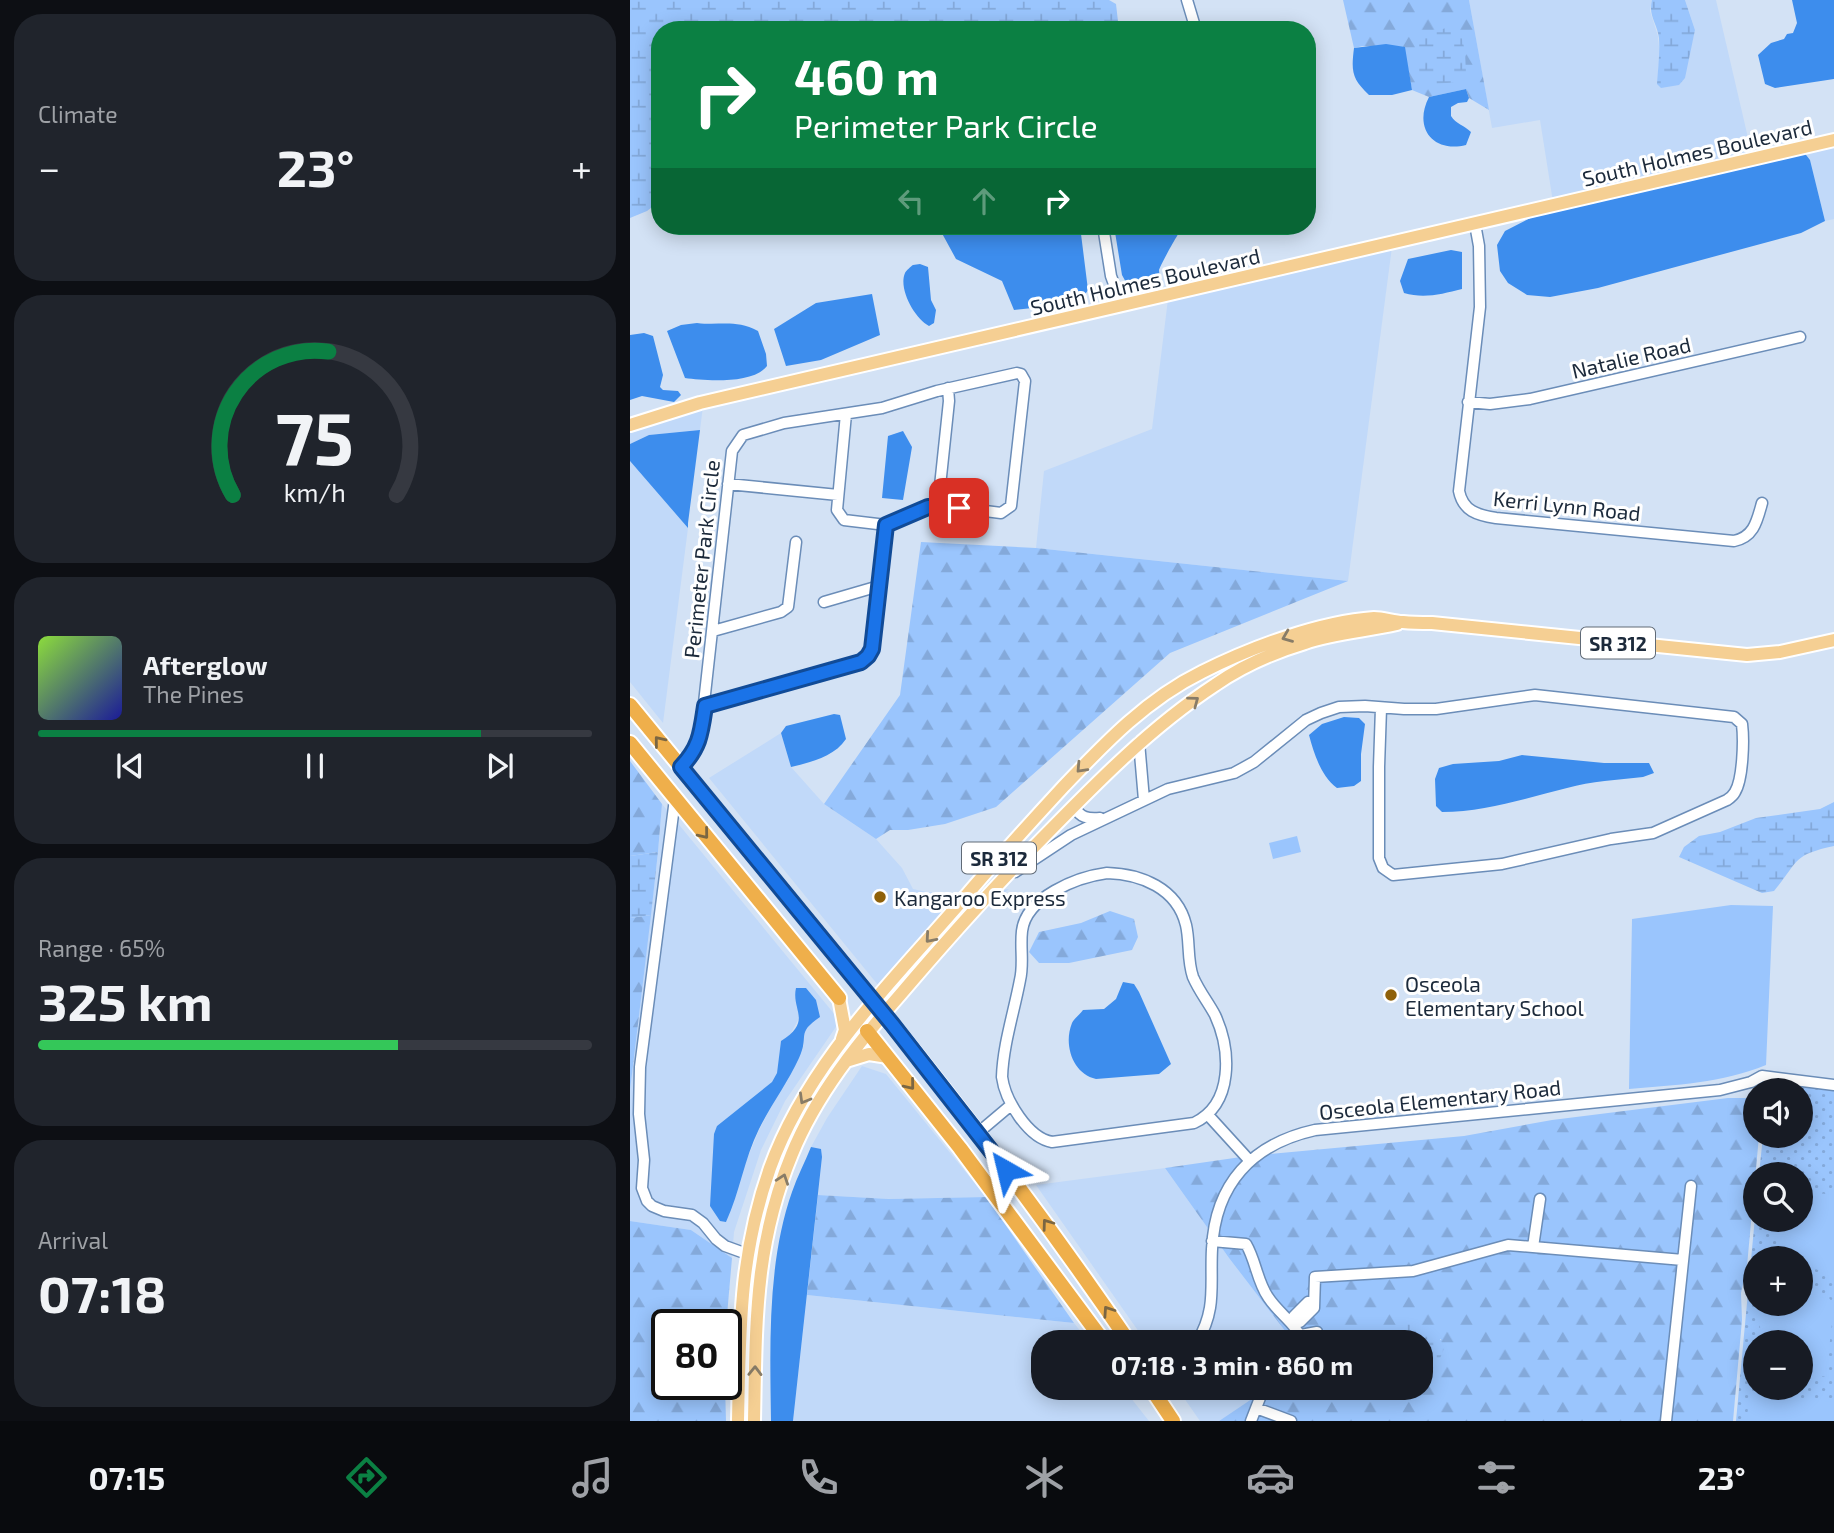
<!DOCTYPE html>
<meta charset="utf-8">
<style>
body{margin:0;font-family:"Exo 2",sans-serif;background:#20242c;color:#f1f3f6;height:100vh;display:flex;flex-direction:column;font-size:26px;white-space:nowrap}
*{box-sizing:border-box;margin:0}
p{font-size:23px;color:#9ea1a6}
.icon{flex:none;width:38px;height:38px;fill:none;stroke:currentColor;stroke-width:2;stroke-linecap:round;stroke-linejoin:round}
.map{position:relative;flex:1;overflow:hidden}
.drawer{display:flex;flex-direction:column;gap:14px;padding:14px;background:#0d0f14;width:630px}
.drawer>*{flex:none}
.hud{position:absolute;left:21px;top:21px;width:665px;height:214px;border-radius:28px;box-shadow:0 4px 18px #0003;background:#0b8043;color:#fff;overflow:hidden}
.fabs{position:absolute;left:1113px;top:1078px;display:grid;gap:14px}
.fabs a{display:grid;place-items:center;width:70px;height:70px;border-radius:50%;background:#171b24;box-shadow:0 4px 18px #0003;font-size:35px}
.speed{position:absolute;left:21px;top:1309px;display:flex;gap:14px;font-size:35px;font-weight:700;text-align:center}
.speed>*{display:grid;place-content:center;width:91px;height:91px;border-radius:50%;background:#171b24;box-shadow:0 4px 18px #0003;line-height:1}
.speed .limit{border:4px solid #111;border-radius:10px;background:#fff;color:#111}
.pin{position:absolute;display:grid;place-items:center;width:60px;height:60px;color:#fff;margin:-30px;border-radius:14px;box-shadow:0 4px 10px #0006}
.me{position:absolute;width:77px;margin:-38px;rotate:323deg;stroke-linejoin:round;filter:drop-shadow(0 0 5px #0008)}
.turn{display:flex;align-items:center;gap:24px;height:147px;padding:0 28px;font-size:32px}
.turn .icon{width:91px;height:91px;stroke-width:2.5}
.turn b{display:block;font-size:49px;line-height:60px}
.lanes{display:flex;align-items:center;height:66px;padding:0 28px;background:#0003;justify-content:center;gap:35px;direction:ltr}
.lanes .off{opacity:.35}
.big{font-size:52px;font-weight:700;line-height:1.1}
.drawer .card{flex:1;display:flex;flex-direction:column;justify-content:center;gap:10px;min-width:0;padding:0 24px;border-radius:28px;background:#20242c}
.drawer .dial{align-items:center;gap:0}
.dial svg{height:182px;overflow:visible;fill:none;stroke:#363941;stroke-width:7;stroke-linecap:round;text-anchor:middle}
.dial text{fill:#f1f3f6;stroke:none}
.song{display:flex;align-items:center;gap:21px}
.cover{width:84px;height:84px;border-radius:10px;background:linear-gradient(135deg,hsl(90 70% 55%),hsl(240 70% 35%))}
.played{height:7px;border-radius:4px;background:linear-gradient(90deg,#0b8043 80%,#363941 80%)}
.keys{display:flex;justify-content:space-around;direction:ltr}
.heat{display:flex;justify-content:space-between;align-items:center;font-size:38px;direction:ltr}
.charge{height:10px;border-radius:5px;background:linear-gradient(90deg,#34c759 65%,#363941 0)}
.trip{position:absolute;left:401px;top:1330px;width:402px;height:70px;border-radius:28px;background:#171b24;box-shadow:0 4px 18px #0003;font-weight:700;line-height:70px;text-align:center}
.tab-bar{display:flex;height:112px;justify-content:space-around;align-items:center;background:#090b0e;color:#9ea1a6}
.tab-bar .icon{width:49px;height:49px}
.tab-bar .active{color:#0b8043}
.tab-bar b{font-size:32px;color:#f1f3f6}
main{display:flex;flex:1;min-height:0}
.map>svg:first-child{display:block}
</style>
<main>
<section class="drawer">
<div class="card"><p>Climate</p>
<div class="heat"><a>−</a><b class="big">23°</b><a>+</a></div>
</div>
<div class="card dial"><svg viewBox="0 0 100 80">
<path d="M14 69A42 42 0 1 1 86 69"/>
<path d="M14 69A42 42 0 0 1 56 6" stroke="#0b8043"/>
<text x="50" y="56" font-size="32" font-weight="700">75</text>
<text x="50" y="72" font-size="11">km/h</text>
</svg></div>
<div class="card">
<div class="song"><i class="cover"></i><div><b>Afterglow</b><p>The Pines</p></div></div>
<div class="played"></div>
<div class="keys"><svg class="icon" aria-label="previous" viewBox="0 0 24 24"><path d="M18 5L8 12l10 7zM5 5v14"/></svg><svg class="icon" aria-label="pause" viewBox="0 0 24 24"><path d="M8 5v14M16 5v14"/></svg><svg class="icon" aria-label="next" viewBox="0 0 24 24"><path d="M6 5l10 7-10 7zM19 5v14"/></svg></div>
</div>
<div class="card"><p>Range · 65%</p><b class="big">325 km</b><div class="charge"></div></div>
<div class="card"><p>Arrival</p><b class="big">07:18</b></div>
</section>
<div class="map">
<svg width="1204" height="1421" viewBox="0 0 1204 1421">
<defs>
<pattern id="grass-dots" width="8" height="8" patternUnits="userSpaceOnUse" patternTransform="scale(1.75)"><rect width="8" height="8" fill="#9ac5fd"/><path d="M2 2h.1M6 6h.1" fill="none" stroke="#84a9da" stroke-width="1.8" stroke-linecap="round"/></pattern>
<pattern id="forest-firs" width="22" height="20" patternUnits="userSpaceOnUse" patternTransform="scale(1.75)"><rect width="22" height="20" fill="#9ac5fd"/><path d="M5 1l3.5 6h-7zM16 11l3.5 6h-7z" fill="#84a9da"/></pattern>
<pattern id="wetland-marsh" width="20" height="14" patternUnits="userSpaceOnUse" patternTransform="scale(1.75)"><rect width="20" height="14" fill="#9ac5fd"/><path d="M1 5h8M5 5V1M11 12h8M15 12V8" fill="none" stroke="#84a9da"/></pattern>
</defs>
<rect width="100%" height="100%" fill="#d3e2f5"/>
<path fill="#c1d9f9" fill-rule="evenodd" d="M 839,0 L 1022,0 L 1020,11 L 1028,36 L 1030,58 L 1028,70 L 1061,47 L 1065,30 L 1055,0 L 1086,0 L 1122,155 L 923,202 L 910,120 L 862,128 Z
M 1204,144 L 1204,219 L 1195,221 L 1180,160 L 1173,151 Z
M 762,247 L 718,581 L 406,548 L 414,471 L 522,429 L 538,299 Z
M 73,406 L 70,430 L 19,435 L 0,444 L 0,429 Z
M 0,461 L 58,528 L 33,723 L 0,682 Z
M 151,733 L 161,767 L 194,804 L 246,839 L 272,868 L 283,889 L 297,892 L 335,894 L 379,889 L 257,996 L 79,778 Z
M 32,804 L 210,1021 L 155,1101 L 131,1150 L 104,1232 L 102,1258 L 61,1230 L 0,1221 L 0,1090 L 28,852 ZM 165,994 L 177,1026 L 173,1035 L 174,1045 L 129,1130 L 111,1174 L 96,1222 L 87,1126 L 142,1082 L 147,1073 L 151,1041 L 160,1035 L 168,1020 L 169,1008 Z
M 232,1066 L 256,1074 L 356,1197 L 259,1199 L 188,1195 L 192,1157 L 181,1147 L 197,1118 Z
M 535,1168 L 599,1258 L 662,1340 L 659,1342 L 516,1342 L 406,1185 Z
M 177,1295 L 444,1323 L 459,1342 L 413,1342 L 413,1388 L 493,1388 L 519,1421 L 163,1421 Z
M 547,1388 L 638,1388 L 589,1421 L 570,1421 Z"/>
<path fill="url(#grass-dots)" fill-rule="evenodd" d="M 1138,1076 L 1204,1085 L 1204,1421 L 1106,1421 L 1125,1217 L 1125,1220 L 1171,1220 L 1171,1174 L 1129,1174 L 1133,1136 L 1171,1136 L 1171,1090 L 1137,1090 ZM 1125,1258 L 1171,1258 L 1171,1304 L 1125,1304 ZM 1125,1342 L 1171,1342 L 1171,1388 L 1125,1388 Z"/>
<path fill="url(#forest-firs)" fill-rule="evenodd" d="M 713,0 L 839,0 L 859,110 L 839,98 L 836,89 L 799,97 L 782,90 L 774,47 L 733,46 L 724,48 ZM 829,31 L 789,53 L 789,42 Z
M 291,542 L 406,548 L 718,581 L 540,653 L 366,807 L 315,824 L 278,830 L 260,830 L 246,839 L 194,804 L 270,695 Z
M 0,761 L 32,804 L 28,852 L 0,856 Z
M 480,911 L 504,919 L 508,937 L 502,950 L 439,963 L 409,963 L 399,952 L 409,932 L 451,923 Z
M 21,915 L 2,1074 L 0,1090 L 0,918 Z
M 1098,1098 L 1125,1098 L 1125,1136 L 1129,1136 L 1117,1266 L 1111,1293 L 1112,1320 L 1103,1421 L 589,1421 L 638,1388 L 791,1388 L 791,1376 L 796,1375 L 811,1339 L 748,1338 L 749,1342 L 702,1342 L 688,1338 L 662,1340 L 599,1258 L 535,1168 L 618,1156 L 834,1136 L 922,1120 Z
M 188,1195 L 259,1199 L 356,1197 L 444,1323 L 177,1295 Z
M 0,1221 L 61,1230 L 102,1258 L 96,1327 L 96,1325 L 37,1325 L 37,1384 L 95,1384 L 96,1421 L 0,1421 Z"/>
<path fill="url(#wetland-marsh)" d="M 0,0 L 479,0 L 486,4 L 489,30 L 30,30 L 30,201 L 17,211 L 0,218 Z
M 1022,0 L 1055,0 L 1065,30 L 1055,78 L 1049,85 L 1031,88 L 1027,84 C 1028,68 1030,54 1029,38 C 1027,23 1018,16 1022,0 Z
M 819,27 L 830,31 L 835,51 L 836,74 L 828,82 L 793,85 L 789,78 L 789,41 L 797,34 Z
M 1204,802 L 1204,846 C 1162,855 1169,861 1144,891 L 1132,893 L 1049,857 L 1054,847 L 1069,836 L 1090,832 L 1126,818 L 1190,809 Z
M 28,852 L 21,915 L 0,918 L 0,856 Z
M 782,1323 C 801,1327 807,1329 814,1348 C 810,1360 804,1373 791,1376 L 791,1342 L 749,1342 L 748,1338 L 753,1330 L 768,1324 Z"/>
<path fill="#9ac5fd" d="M 667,836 L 671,852 L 643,859 L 639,843 Z
M 1101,905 L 1143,906 L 1136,1065 C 1092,1083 1046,1085 999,1089 L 1002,919 Z
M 1171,1191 L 1204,1195 L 1204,1273 L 1188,1270 L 1171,1263 L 1171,1258 L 1163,1258 C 1150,1248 1142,1235 1138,1220 L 1171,1220 Z
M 1171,1295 L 1199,1298 L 1204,1304 L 1196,1377 L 1171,1371 L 1171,1342 L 1136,1342 L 1127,1320 L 1126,1304 L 1171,1304 Z
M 1119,1393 L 1204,1402 L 1204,1421 L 1117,1421 Z"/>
<path fill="#3d8ded" d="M 1162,0 L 1204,0 L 1204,79 L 1145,88 L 1135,84 L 1128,55 L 1141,43 L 1154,39 L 1157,34 L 1163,33 L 1167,23 Z
M 756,44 L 775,47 L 782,90 L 762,95 L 739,95 C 722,79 721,72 724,48 Z
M 836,89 L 839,98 L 837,102 L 828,103 L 821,107 L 821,116 C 826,124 834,125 841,132 L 836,145 C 803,153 783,128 799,97 Z
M 1173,151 L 1180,160 L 1195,221 L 1171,233 L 968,288 L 920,297 L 897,295 L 878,283 L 870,271 L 867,245 L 875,231 L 912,212 Z
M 308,226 L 450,226 L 458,290 L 452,299 L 431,305 L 384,310 L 372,281 L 326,259 Z
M 484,226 L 554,226 C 550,229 530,266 529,270 C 529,276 532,280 531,286 L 512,290 L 498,286 L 492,275 Z
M 821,250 L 832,252 L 832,289 C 812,294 794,299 774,293 L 770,281 L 778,259 Z
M 290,264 L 298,267 L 301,300 L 306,310 L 304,323 L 299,326 C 285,319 268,289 275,273 C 276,271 281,266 283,265 Z
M 242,294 L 250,335 L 191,360 L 156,366 L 144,329 L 186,303 Z
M 67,323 C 90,326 105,319 128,331 L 136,354 L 137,366 C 123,384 76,381 55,378 L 37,331 L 51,325 Z
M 14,333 L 23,336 L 33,375 L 30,387 L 33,390 L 48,391 L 51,395 L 44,402 L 12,396 L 0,400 L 0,335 Z
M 70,430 L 58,523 L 58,528 L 0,461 L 0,444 L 19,435 Z
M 273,431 L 282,447 L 273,500 L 252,498 L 258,436 Z
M 204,714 L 210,715 L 216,739 C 204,757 181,762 161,767 L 151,733 L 156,726 Z
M 714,717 L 729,718 L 735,724 L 731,754 L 731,781 L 724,786 L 707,788 C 691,776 684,754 679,735 L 692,724 Z
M 892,755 L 974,763 L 1019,763 L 1024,773 L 1013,777 C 988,780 961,781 937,788 C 896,798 855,812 812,812 L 806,806 L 805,779 L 809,768 L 823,764 L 869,761 Z
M 493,982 L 504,984 L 509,992 L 541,1064 L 529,1074 L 466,1079 C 443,1074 433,1045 442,1023 C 444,1019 450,1014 453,1010 L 474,1009 L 486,999 Z
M 166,988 L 176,988 L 186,1000 L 190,1017 C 165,1034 180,1035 169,1058 C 158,1082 141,1105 129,1129 C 114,1159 110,1192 96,1222 L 90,1221 L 80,1206 L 84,1134 L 87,1126 L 142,1082 L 147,1073 L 151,1041 C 183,1021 161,1010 166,988 Z
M 181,1147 L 191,1149 L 192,1157 L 163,1421 L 141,1421 C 140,1346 137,1263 162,1192 C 167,1177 175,1162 181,1147 Z"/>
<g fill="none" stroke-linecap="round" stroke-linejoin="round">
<g stroke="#6b8db8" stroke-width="13">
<path id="minor" d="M 557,0 L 566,30
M 845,224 L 849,246 L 850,307 L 829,491 C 833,511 847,515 866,518 L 1104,541 C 1124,537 1127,521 1132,503
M 473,226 L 481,276 L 492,306
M 838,402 L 860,404 L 900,399 L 1170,337
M 98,484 L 208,495
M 308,505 L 319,401 L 318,388
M 194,602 L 249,586
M 83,631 L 151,612 L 158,607 L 166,542
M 75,706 L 231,661 L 238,656 L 242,649 L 256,525
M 509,742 L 514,800
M 51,767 L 66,749 L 71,730 L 102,451 L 113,435 L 154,423 L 252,408 L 307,391 L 387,373 L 391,374 L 395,381 L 381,506 L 371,513 L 308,505 L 288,510 L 256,525 L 214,520 L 207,510 L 216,414
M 45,799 L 10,1067 L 9,1114 L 14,1160 L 12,1188 L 17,1201 L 22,1206 L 34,1211 L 62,1215 L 73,1223 L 86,1239 L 95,1246 L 117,1254
M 444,806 C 450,818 458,819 470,818
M 385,872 L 441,835 L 538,789 L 604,773 L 624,762 L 676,720 L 691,713 L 709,707 L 735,706 L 774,709 L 806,709 L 905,695 L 1104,717 L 1112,724 C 1114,740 1113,779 1105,792 C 1103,796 1100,798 1097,800 L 1023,833 L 981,839 L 872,864 L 763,875 L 753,868 L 749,858 L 749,767 L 751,708
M 477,873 C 511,874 547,888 556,925 C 560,942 557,960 563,977 C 569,991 578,1002 585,1015 C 601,1050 604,1104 564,1123 L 422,1142 C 398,1138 375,1100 372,1077 C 373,1045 384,1012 390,980 C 394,964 390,948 392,931 C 396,897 447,877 477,873 Z
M 578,1115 L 619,1160
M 349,1132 L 381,1105
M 910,1199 L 903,1247 L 1053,1260
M 582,1241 L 616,1244 C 626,1261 627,1281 638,1297 C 649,1314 666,1323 673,1342
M 665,1322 L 664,1316 L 678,1302 L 684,1301
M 662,1324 L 670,1322 L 684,1308 L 685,1277 L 783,1271 L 878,1245 L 903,1247
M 671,1335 L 687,1332 L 689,1342
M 567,1342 C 587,1309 580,1285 582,1249 C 585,1184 622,1144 685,1130 L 1090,1090 L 1121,1082 L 1132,1076 L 1204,1085
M 626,1408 L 661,1421
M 621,1421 L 633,1390 L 638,1388
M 1036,1421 L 1061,1186"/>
</g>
<g stroke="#fff" stroke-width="16">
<path id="major" d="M 0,425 L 70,403 L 1204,140
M 209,998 L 215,1030 L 212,1039
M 216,1061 L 239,1054 L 258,1057
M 108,1421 C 110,1329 109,1256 140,1168 C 177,1065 259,985 329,904 C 363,864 398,825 434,786 C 476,742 517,699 572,672 C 622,647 689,622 744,618 C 754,618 764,622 773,622 C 783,623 793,623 802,623 L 1117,655 L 1150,652 L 1204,640
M 124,1421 C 126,1324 124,1246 162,1154 C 186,1095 228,1043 270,995 C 310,948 350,903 392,859 C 453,797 512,733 585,685 C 611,667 645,652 675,643 C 705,633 737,631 767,624"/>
</g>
<g stroke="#fff" stroke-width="18">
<path id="highway" d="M 0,705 L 244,1002
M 0,743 L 209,998
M 253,1013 C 339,1119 422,1229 499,1342
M 237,1031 L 330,1148 L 474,1342
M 521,1388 L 543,1421"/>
</g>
<use href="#minor" stroke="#fff" stroke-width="10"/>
<use href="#major" stroke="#f5cf93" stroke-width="12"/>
<use href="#highway" stroke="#efaf4b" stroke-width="14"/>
</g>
<defs><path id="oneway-chevron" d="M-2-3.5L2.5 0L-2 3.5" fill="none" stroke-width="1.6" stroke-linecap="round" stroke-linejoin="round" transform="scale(1.75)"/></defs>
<g stroke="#887c67">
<use href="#oneway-chevron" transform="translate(657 637) rotate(158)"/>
<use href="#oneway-chevron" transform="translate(564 701) rotate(-37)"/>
<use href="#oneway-chevron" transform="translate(451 768) rotate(133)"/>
<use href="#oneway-chevron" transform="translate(300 938) rotate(131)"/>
<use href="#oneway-chevron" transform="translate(174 1099) rotate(120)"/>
<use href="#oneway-chevron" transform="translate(153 1179) rotate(-71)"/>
<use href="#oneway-chevron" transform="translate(125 1371) rotate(-89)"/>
</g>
<g stroke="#7b6642">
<use href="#oneway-chevron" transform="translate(29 741) rotate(-129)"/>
<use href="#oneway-chevron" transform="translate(74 834) rotate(51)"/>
<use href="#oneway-chevron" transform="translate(280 1085) rotate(51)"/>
<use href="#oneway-chevron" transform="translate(417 1224) rotate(-126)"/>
<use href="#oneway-chevron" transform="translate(478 1311) rotate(-124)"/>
</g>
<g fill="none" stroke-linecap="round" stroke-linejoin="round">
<g stroke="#114b97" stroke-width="18">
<path id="route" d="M 329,508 L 298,507 L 256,525 L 242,649 L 238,656 L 231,662 L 75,706 C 71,733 70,747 51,767 L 262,1024 L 376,1170"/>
</g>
<use href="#route" stroke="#1a73e8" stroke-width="12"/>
</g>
<g fill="#8f610a" stroke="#fff" stroke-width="2.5">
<circle cx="250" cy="897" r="7"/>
<circle cx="761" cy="995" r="7"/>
</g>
<g text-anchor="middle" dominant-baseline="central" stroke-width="6" stroke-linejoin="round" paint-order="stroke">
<g fill="#fff" stroke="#606a76" stroke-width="2">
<rect x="951" y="627.5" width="74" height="31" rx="5"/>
<rect x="332" y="842.5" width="74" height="31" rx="5"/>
</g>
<g font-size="19" font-weight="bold" fill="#1c2a3b">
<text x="988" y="643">SR 312</text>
<text x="369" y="858">SR 312</text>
</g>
<g font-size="21" fill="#1c2a3b" stroke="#fff">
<text transform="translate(1067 152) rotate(-13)">South Holmes Boulevard</text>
<text transform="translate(515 281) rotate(-13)">South Holmes Boulevard</text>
<text transform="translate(1001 357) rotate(-13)">Natalie Road</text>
<text transform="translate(937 505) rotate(6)">Kerri Lynn Road</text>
<text transform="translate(71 559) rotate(-84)">Perimeter Park Circle</text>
<text transform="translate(810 1099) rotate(-6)">Osceola Elementary Road</text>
</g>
<g font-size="21" fill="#1c2a3b" stroke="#fff" text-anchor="start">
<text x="264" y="897">Kangaroo Express</text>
<text x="775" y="983">Osceola<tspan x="775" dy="24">Elementary School</tspan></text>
</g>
</g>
</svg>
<div class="fabs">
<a><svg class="icon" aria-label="sound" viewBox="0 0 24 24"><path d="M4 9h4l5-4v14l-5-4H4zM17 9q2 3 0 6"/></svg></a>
<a><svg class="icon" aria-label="search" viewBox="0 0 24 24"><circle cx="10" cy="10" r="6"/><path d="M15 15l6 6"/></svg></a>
<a>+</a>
<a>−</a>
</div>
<div class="speed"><div class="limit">80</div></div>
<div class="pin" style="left:329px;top:508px;background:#d93025"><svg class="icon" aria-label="arrive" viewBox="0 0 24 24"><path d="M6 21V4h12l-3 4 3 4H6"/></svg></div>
<svg class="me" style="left:376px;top:1170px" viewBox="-20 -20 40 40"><path d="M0-17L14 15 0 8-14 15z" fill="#1a73e8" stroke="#fff" stroke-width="4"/></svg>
<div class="trip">07:18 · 3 min · 860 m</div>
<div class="hud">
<div class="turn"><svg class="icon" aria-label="right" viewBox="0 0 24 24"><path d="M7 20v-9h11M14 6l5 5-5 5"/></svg><div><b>460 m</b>Perimeter Park Circle</div></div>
<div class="lanes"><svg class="icon off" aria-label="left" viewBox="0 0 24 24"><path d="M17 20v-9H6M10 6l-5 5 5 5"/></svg><svg class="icon off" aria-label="ahead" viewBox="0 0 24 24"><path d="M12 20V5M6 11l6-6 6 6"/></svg><svg class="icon" aria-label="right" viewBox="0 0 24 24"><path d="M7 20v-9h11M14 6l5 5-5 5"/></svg></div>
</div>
</div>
</main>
<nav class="tab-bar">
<b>07:15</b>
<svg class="icon active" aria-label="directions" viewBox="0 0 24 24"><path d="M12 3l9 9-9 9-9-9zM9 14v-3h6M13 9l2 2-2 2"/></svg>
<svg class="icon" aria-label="music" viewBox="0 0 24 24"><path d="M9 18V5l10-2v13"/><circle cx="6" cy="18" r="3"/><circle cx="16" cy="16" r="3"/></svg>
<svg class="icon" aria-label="phone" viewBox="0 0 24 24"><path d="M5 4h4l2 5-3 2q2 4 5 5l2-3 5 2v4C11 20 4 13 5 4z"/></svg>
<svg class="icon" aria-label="climate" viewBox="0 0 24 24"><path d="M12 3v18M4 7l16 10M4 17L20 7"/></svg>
<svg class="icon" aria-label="car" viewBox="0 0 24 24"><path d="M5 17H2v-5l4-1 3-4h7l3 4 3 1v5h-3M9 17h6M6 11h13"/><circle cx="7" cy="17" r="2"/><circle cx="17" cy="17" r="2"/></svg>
<svg class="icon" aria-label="filters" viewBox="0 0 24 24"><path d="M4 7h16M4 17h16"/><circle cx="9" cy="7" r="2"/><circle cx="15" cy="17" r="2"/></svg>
<b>23°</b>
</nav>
